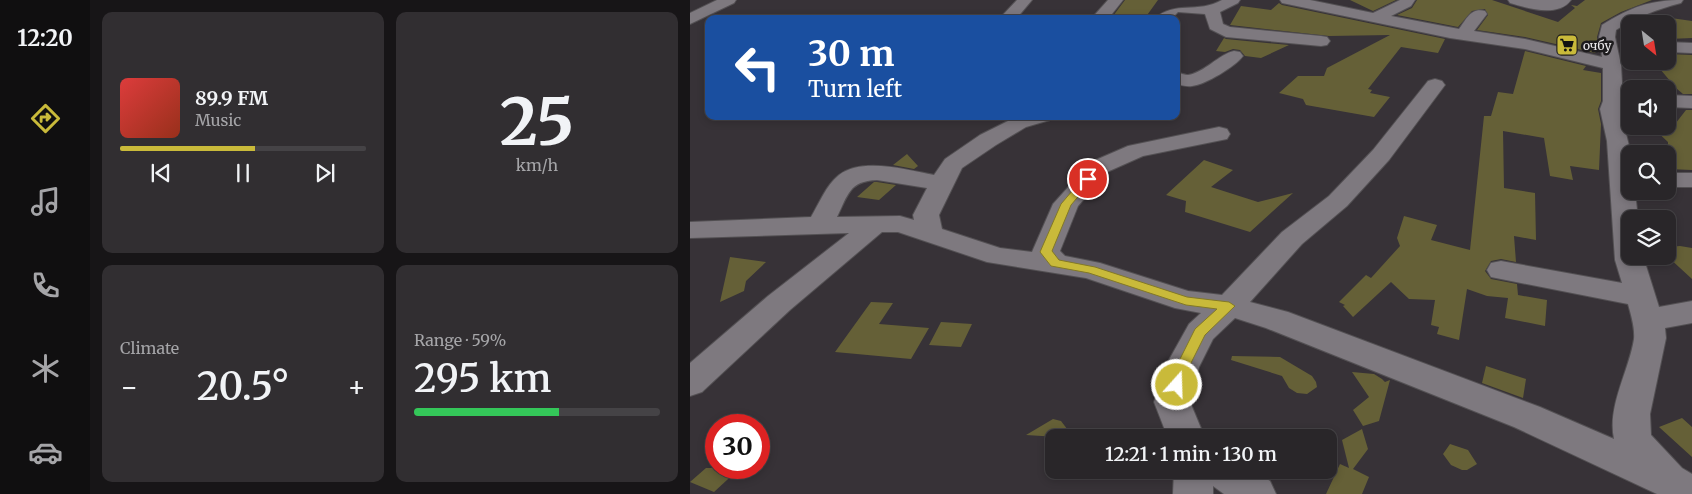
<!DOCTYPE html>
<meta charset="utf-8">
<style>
body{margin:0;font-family:Merriweather,serif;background:#312e31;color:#f1f3f6;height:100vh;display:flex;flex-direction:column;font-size:19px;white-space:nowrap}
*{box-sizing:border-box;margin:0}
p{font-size:16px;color:#a5a5a8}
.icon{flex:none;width:28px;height:28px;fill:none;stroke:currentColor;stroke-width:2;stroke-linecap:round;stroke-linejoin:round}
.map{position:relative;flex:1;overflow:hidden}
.side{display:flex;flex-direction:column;gap:12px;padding:12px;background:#171517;width:600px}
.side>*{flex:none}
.top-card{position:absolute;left:15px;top:15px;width:475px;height:105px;border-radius:10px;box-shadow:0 2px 8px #0003,0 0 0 1px #454346;background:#1a4fa0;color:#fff;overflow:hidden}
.needle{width:32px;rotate:150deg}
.buttons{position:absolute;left:931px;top:15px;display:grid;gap:10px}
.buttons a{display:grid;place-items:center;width:55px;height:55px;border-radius:10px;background:#292629;box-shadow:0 2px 8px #0003,0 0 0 1px #454346;font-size:25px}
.speed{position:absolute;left:15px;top:414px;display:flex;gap:10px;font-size:25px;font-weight:700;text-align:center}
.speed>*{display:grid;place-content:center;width:65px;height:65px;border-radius:50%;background:#292629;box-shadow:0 2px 8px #0003,0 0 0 1px #454346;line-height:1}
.speed .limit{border:8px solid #d22;background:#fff;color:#111}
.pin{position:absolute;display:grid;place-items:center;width:42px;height:42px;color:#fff;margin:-21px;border:2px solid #fff;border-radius:50%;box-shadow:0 1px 5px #0007}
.me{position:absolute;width:55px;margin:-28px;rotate:20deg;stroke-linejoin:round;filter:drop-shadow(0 0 4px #0008)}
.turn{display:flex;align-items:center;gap:18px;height:105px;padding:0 20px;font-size:22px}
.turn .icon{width:65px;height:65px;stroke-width:2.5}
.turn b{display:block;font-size:35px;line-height:42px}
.big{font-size:38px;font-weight:600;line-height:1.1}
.side .tile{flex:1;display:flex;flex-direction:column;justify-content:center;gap:8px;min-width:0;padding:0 18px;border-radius:10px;background:#312e31}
.side .dial{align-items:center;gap:0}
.dial b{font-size:65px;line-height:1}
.song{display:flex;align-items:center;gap:15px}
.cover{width:60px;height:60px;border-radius:8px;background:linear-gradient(135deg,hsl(0 70% 55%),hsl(10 70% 35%))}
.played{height:5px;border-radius:2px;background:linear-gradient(90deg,#c9ba3a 55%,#454346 55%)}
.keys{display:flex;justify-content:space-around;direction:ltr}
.heat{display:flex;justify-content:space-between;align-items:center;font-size:28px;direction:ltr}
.charge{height:8px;border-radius:4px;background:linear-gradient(90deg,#34c759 59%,#454346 0)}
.side .tiles{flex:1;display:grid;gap:12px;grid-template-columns:repeat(2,1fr)}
.trip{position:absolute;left:355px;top:429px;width:292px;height:50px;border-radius:10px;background:#292629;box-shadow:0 2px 8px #0003,0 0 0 1px #454346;font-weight:600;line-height:50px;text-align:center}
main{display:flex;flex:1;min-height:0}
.menu{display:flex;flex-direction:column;width:90px;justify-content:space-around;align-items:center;background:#100f10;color:#a5a5a8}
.menu .icon{width:35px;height:35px}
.menu .current{color:#c9ba3a}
.menu b{font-size:22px;color:#f1f3f6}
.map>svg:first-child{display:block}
</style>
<main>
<nav class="menu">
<b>12:20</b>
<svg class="icon current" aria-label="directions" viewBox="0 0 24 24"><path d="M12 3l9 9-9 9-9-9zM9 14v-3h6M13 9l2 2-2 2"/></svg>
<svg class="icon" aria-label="music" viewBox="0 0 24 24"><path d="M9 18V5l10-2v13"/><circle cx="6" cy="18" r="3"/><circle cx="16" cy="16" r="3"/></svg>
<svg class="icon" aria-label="phone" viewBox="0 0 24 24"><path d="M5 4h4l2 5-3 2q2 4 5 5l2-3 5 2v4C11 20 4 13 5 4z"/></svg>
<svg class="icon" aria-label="climate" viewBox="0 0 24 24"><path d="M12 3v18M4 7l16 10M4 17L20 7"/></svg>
<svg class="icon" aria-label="car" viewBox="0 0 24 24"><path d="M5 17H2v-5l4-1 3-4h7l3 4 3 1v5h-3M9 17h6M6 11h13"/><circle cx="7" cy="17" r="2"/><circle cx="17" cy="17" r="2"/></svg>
</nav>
<section class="side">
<div class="tiles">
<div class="tile">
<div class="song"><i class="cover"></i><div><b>89.9 FM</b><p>Music</p></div></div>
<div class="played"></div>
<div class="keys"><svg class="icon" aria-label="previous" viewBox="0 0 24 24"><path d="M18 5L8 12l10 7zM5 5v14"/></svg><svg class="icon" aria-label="pause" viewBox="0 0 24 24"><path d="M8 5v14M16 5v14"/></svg><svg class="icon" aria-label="next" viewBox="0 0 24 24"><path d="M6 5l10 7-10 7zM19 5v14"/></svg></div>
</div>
<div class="tile dial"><b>25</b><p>km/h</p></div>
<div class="tile"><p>Climate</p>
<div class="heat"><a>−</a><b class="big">20.5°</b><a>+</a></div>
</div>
<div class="tile"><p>Range · 59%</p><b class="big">295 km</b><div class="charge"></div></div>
</div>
</section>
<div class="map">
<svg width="1002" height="494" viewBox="0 0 1002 494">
<rect width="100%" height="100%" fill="#373237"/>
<path fill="#656037" d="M 435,0 L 468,0 L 455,18 L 423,16 Z
M 660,0 L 706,0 L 683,11 Z
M 727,0 L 802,0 L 868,22 L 885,8 L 881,5 L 887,6 L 895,0 L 962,0 L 931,12 L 911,23 L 907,37 L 909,48 L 905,53 L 835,37 L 787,30 L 798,15 L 795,9 L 782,11 L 768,27 L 707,15 L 722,8 Z
M 589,3 L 592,5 L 755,39 L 748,53 L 711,47 L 678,89 L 682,90 L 680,93 L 700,97 L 684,117 L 616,105 L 613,99 L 589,93 L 608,76 L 634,76 L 637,68 L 700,35 L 639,36 L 540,25 L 551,6 L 581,10 Z
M 960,15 L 1002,21 L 1002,38 L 979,39 L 978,37 L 978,24 L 956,24 L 949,20 Z
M 534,38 L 536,39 L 599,45 L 571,58 L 555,56 L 550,50 L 543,49 L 535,52 L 526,51 Z
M 835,51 L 896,66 L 893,70 L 911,73 L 911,101 L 908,109 L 911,124 L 909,170 L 880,166 L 883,180 L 860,176 L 854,138 L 813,131 L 814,188 L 845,193 L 846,240 L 824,236 L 826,262 L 811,259 L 801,261 L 795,271 L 801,279 L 827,284 L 828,295 L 857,300 L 855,326 L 815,318 L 818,298 L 797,296 L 777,289 L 769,340 L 747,334 L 749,327 L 741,325 L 745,300 L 719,299 L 701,282 L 663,317 L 653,306 L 655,305 L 649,302 L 676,275 L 681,278 L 710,246 L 707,238 L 714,216 L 747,225 L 741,240 L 780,250 L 794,116 L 801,116 L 808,92 L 823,94 Z
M 978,54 L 1002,55 L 1002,94 L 993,94 L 986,88 L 965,63 L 978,61 Z
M 996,110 L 1002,110 L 1002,170 L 978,169 L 978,142 L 963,128 L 982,128 Z
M 217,154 L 228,166 L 224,169 L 203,165 Z
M 514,160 L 543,170 L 521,187 L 568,202 L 603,193 L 560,232 L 495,212 L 496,201 L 476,195 Z
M 184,182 L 187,182 L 206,185 L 189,200 L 167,197 Z
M 990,246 L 1002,248 L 1002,279 L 977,256 L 978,247 Z
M 40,257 L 76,262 L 56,281 L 54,291 L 30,302 Z
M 181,302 L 203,303 L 189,324 L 239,328 L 221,359 L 145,352 Z
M 251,322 L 282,324 L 271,347 L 239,345 Z
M 542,356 L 590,357 L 622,376 L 626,382 L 627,387 L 617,394 L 607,393 L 599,388 L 592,376 L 541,360 Z
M 796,366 L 836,379 L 833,398 L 792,383 Z
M 662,372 L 684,374 L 692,379 L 695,382 L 700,380 L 689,421 L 673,426 L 663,410 L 679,397 Z
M 992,418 L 1002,427 L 1002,457 L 969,427 Z
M 363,419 L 371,421 L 384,438 L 336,435 Z
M 672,429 L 678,449 L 663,469 L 679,477 L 672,494 L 636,494 L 650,464 L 659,468 L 652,440 Z
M 760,444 L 778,450 L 787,464 L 777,470 L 772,470 L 761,465 L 753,454 Z
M 16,468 L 50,468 L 24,492 L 0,482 Z"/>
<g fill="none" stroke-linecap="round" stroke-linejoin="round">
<g stroke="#535053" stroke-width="2">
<path id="minor" d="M 27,0 L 46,0 L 44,3 L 0,24 L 0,13 Z
M 327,0 L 342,0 L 326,19 L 309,19 Z
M 418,0 L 433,0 L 418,19 L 401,19 Z
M 532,0 L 550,0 L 548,3 L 530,12 L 533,24 L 540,27 L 631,36 L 637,37 L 640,41 L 637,45 L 631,46 L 536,37 L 520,29 L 515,14 L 488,12 L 481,19 L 464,19 C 485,0 508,14 532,0 Z
M 590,0 L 620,0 L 683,13 L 710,0 L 725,0 L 721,6 L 701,16 L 769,29 C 776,20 781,7 795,11 L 797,14 L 784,31 L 835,39 L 912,57 L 909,37 L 912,25 C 941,7 960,0 993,0 L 991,3 C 968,9 946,17 926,30 L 925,37 L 931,65 L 933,101 L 930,109 L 941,154 L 940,191 L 945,191 L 948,219 L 940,219 L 940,256 L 953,256 L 969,307 L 1002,301 L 1002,323 L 975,328 L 976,338 L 960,414 L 961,435 L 992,468 L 1002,474 L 1002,494 L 967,494 L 824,427 L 576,328 L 545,318 L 523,339 L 509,367 L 500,402 L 515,438 L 478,438 L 464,402 L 475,367 L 499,324 L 511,313 L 485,308 L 396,278 L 297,262 L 208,232 L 192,232 L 100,310 L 12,392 L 0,396 L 0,363 L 78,296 L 159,233 L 0,238 L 0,222 L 121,217 C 129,204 136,185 149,175 C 172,157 218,170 244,175 L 255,159 L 290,135 L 322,119 L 329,116 L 363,116 L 360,120 L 336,127 L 306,145 L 272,168 L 249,215 L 252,229 L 310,248 L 342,252 L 363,204 L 401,162 L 438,146 L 529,127 L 537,129 L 540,134 L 537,139 L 453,156 L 417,172 L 388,206 L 370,251 L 375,256 L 410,263 L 498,291 L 532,295 L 592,232 L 639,196 L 683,150 L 738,81 L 745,79 L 752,81 L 755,85 L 699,160 L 657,206 L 612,244 L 560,302 L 598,312 L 850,407 L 924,439 C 917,406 939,371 944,339 C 945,328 941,315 938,304 L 811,279 L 801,277 L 797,270 L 801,263 L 811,261 L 932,283 L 925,260 L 917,141 L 910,109 L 913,101 L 913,68 L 835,49 L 760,38 L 597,4 L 592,3 ZM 187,180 L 237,188 L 223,215 L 224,220 L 210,216 L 147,217 C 158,195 159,181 187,180 Z
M 818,0 L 881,0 C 868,18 837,8 820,3 Z
M 978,42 L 1002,43 L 1002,53 L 978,52 Z
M 544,51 L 550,52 L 553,56 C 546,66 515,85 502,86 C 497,87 491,85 486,84 L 486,72 C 490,73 495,75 498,75 C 514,73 529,54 544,51 Z
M 978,95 L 1002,96 L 1002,108 L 978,107 Z
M 978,173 L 1002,173 L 1002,187 L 978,187 Z
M 484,470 L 562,470 L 580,481 L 586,494 L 534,494 L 523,486 L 523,494 L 483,494 Z"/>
</g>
<use href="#minor" fill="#7e797f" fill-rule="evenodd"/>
</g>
<path fill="#c9ba3a" stroke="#837926" d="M 398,176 L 403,179 L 381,205 L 362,251 L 369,260 L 405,267 L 497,297 L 539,302 L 545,306 L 515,335 L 499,367 L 492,389 L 487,390 L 482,389 L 480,385 L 486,367 L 505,329 L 527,309 L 496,305 L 399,273 L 361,266 L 350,252 L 371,204 L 394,177 Z"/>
<defs>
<g id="supermarket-square" transform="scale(1.125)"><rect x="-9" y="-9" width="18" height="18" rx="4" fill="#c9ba3a" stroke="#1d1b1d"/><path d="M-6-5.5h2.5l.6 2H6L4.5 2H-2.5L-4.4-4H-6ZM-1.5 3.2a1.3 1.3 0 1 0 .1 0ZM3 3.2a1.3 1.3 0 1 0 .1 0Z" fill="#111"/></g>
</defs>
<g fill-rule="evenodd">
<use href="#supermarket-square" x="877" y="45"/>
</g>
<g text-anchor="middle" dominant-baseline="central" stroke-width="5" stroke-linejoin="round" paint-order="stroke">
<g font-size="12" fill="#ebe8eb" stroke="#1d1b1d" text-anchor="start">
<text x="893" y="45">очбу</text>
</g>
</g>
</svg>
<div class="buttons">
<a><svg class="needle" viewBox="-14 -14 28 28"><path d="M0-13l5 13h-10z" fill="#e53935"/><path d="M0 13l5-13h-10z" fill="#a5a5a8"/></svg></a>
<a><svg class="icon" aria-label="sound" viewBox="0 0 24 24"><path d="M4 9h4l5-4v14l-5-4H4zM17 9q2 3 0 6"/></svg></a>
<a><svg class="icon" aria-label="search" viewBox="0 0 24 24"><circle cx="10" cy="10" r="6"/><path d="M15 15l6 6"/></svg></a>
<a><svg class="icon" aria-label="layers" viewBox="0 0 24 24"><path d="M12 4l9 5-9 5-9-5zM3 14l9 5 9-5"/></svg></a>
</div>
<div class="speed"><div class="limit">30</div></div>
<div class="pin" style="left:398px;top:179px;background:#d93025"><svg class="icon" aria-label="arrive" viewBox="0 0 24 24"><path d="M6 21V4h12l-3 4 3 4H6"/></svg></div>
<svg class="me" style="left:487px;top:385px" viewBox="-20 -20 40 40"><circle r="17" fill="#c9ba3a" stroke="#fff" stroke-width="3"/><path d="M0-11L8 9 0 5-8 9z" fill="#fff"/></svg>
<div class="trip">12:21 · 1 min · 130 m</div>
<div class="top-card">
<div class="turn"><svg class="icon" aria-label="left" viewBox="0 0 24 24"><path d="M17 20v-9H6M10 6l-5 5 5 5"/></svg><div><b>30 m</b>Turn left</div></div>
</div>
</div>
</main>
